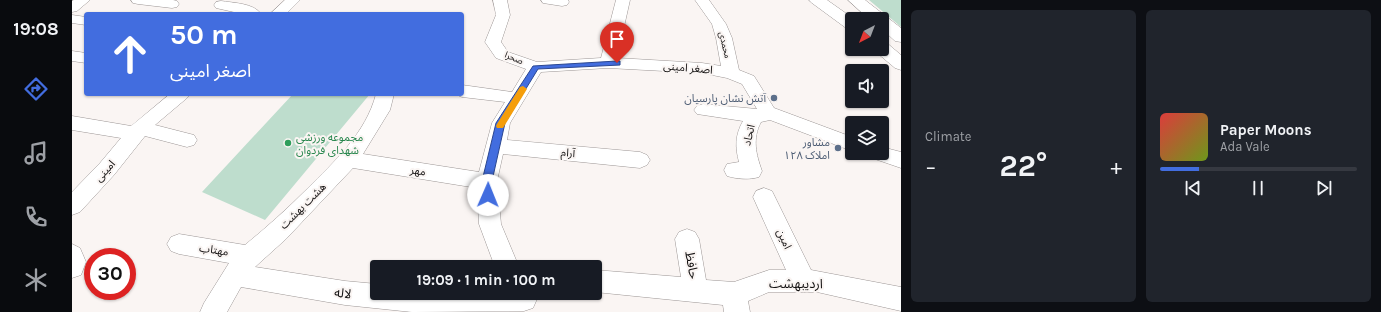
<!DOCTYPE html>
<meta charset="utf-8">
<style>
body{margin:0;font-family:Karla,"Noto Sans Arabic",sans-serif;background:#20242c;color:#f1f3f6;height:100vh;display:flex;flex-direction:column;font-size:15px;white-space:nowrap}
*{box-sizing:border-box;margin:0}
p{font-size:13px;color:#9ea1a6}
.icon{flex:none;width:22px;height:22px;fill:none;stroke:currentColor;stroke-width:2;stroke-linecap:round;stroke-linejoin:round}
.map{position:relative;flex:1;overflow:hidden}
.sheet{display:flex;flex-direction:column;gap:10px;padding:10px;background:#0d0f14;width:480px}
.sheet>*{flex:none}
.top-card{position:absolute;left:12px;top:12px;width:380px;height:84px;border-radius:4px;box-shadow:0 1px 3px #0004;background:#426ddf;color:#fff;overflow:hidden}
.needle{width:26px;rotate:222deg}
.buttons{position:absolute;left:773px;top:12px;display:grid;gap:8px}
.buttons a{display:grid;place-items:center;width:44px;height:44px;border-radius:4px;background:#171b24;box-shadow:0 1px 3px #0004;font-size:20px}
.speed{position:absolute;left:12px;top:248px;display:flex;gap:8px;font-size:20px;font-weight:700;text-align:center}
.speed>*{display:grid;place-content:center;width:52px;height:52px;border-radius:50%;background:#171b24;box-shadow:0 1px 3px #0004;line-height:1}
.speed .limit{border:6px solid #d22;background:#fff;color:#111}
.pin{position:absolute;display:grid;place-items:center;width:34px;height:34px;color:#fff;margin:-41px -17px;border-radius:50% 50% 50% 0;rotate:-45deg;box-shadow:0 0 4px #0007}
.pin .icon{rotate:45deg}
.me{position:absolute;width:44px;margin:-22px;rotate:1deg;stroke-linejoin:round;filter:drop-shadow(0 0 3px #0008)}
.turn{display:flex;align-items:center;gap:14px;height:84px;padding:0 20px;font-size:18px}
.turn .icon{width:52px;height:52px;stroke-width:2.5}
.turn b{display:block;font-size:28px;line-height:34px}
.big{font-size:30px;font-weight:700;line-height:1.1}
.sheet .tile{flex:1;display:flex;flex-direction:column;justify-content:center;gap:6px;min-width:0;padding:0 14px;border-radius:6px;background:#20242c}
.song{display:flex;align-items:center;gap:12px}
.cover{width:48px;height:48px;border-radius:6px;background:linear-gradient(135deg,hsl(0 70% 55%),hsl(80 70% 35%))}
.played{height:4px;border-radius:2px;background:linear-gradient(90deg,#426ddf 20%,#363941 20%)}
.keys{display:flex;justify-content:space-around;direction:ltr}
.heat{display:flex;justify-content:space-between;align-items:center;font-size:22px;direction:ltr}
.sheet .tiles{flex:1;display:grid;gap:10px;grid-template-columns:repeat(2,1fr)}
.trip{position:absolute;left:298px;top:260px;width:232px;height:40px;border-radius:4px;background:#171b24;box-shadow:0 1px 3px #0004;font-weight:700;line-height:40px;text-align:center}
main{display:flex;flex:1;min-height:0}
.menu{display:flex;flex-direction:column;width:72px;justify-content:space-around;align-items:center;background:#090b0e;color:#9ea1a6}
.menu .icon{width:28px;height:28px}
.menu .active{color:#426ddf}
.menu b{font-size:18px;color:#f1f3f6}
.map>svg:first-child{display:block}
</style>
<main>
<nav class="menu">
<b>19:08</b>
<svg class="icon active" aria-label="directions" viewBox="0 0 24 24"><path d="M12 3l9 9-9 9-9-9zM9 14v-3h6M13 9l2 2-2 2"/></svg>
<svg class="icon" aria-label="music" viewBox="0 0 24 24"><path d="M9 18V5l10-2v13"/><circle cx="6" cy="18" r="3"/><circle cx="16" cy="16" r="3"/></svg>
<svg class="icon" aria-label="phone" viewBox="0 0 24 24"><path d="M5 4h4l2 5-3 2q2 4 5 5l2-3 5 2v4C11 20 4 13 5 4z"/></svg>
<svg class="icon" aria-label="climate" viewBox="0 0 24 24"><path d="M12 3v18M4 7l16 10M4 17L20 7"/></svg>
</nav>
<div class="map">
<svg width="829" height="312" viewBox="0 0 829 312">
<rect width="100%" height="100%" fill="#faf5f3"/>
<path fill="#beddcd" d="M 797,0 L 829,0 L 829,27 Z
M 221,94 L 298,94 L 193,220 L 130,192 Z"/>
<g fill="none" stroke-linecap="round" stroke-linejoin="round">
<g stroke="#9c9695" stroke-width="1">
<path id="minor" d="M 2,0 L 18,0 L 5,11 L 0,12 L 0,1 Z
M 59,0 L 101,0 L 105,1 L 107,4 L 105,7 L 100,8 L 66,4 L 61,3 Z
M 213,0 L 228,0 L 214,14 L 198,14 Z
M 421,0 L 435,0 L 438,15 L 429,42 L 436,52 L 465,62 L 529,58 L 544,0 L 558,0 L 545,58 L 630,63 L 649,66 L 644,38 L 640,24 L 623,0 L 637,0 L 654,24 L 660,38 L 667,70 L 682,76 L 702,108 L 780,137 L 780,151 L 698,120 L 689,122 C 680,139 684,154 690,171 L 687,177 C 677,180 665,179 655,176 L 652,170 L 655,164 L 667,162 C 663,147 663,135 671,121 L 625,114 L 622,110 L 625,106 L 631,104 L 685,109 L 670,84 L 655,78 L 630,73 L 536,68 L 469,72 L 438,123 L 435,140 L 568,152 L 575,155 L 578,160 L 575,165 L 568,168 L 431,154 L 425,181 L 429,224 L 447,267 L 423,267 L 407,224 L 405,188 L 281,168 L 214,239 L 183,267 L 273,281 L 305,284 L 305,293 L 462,293 L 465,299 L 461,308 L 452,311 L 340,312 L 273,305 L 169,287 L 155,312 L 128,312 L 132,303 L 157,263 L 107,254 L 99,251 L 95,244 L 99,237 L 107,234 L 173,245 C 195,227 215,209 235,189 C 262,162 294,133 304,94 L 322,94 L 318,110 L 291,154 L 407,172 L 420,123 L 433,102 L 390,97 L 383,94 L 390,94 L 390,85 L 440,92 L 454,69 L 424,58 L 413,42 L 424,15 Z
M 469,0 L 496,0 L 497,2 L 495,5 L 490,6 L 471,3 Z
M 149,1 C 161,3 182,3 189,14 L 171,14 L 144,8 L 142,5 L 144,2 Z
M 0,15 L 14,17 L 14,25 L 0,23 Z
M 0,51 L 14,53 L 14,63 L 0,61 Z
M 98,94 L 118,94 L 115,98 L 83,125 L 122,135 L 125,140 L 122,145 L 115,147 L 73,136 L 42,175 L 8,212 L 0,215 L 0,192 L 28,163 L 49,138 L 0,130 L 0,116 L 59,126 Z
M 810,147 L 829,152 L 829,168 L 800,158 L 797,153 L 810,153 Z
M 692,188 L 700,191 L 739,270 L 829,287 L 829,311 L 745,292 L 697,292 L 676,301 L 678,312 L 652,312 L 651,305 L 523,292 L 523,270 L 609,277 L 603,239 L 607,232 L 615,229 L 623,232 L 627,239 L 634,280 L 662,282 L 697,270 L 714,270 L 681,197 L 684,191 Z
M 0,244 L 8,248 L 14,262 L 9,275 L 0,278 Z"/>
</g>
<g stroke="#9c9695" stroke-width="1">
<path id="highway" d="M 737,0 L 755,0 L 782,19 L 780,19 L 780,30 L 774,28 L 740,3 Z
M 776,0 L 793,0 L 829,28 L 829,42 L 823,41 L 810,29 L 810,19 L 797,19 Z
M 810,43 L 816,44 L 829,55 L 829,70 L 823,68 L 804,52 L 802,49 L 810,49 Z"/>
</g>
<use href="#minor" fill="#fff" fill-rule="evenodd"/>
<use href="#highway" fill="#fff" fill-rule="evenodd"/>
</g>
<path fill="#426ddf" stroke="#2b4791" d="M 545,61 L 548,61 L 548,65 L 466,69 L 433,123 L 420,181 L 421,195 L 420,198 L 413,198 L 410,181 L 424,123 L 461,66 Z"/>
<path fill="#f59e0b" d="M 451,86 L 455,89 L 431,128 L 425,128 L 424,126 L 425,124 L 448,87 Z"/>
<g fill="#5c6f8a" stroke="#faf5f3" stroke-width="1.5">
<circle cx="702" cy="98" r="4"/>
<circle cx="766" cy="148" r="4"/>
</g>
<circle fill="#2e9e5b" stroke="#faf5f3" stroke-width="1.5" cx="216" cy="143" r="4"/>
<g text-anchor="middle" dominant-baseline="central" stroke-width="4" stroke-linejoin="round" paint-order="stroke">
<g font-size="9" fill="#121010" stroke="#faf5f3">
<text transform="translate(653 45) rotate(77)">محمدی</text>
<text transform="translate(442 58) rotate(23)">صحرا</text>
</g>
<g font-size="11" fill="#121010" stroke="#faf5f3">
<text transform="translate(616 68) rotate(5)">اصغر امینی</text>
<text transform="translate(677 135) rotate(-77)">اتحاد</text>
<text transform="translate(496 153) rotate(5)">آرام</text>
<text transform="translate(33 171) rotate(-48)">امینی</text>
<text transform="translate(346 171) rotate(8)">مهر</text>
<text transform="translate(231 206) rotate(-45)">هشت بهشت</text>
<text transform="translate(712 239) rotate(65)">امین</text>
<text transform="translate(142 250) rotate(9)">مهتاب</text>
</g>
<g font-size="11" fill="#4e5e75" stroke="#faf5f3" text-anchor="end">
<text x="694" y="98">آتش نشان پارسیان</text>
<text x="758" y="142">مشاور<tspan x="758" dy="13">املاک ۱۲۸</tspan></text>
</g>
<g font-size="11" fill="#27864d" stroke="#faf5f3" text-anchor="start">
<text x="224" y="137">مجموعه ورزشی<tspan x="224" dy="13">شهدای فردوان</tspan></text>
</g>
<g font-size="13" fill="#121010" stroke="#faf5f3">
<text transform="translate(620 265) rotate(80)">حافظ</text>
<text x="724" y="283">اردیبهشت</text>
<text transform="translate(271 293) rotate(8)">لاله</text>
</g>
</g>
</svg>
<div class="buttons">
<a><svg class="needle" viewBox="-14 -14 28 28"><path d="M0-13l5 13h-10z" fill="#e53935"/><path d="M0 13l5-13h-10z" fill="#9ea1a6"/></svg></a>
<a><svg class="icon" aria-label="sound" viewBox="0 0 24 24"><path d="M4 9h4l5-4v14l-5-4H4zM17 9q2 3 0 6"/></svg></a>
<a><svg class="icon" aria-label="layers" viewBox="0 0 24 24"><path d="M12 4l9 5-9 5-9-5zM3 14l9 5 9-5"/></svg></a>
</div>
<div class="speed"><div class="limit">30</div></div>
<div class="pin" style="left:545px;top:63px;background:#d93025"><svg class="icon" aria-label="arrive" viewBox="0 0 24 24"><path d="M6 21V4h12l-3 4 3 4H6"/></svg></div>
<svg class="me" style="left:416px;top:195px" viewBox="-20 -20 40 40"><circle r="19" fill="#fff"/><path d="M0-13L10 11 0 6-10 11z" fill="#426ddf"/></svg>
<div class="trip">19:09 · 1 min · 100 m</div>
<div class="top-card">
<div class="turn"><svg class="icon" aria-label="ahead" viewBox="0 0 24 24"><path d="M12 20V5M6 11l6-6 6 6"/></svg><div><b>50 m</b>اصغر امینی</div></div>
</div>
</div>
<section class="sheet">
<div class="tiles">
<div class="tile"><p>Climate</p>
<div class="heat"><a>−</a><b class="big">22°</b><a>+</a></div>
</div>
<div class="tile">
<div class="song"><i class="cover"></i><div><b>Paper Moons</b><p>Ada Vale</p></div></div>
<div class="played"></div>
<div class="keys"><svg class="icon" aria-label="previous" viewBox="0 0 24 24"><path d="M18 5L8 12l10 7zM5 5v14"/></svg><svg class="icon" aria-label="pause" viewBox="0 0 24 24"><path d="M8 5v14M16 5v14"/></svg><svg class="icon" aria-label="next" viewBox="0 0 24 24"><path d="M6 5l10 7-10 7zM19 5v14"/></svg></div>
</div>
</div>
</section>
</main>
